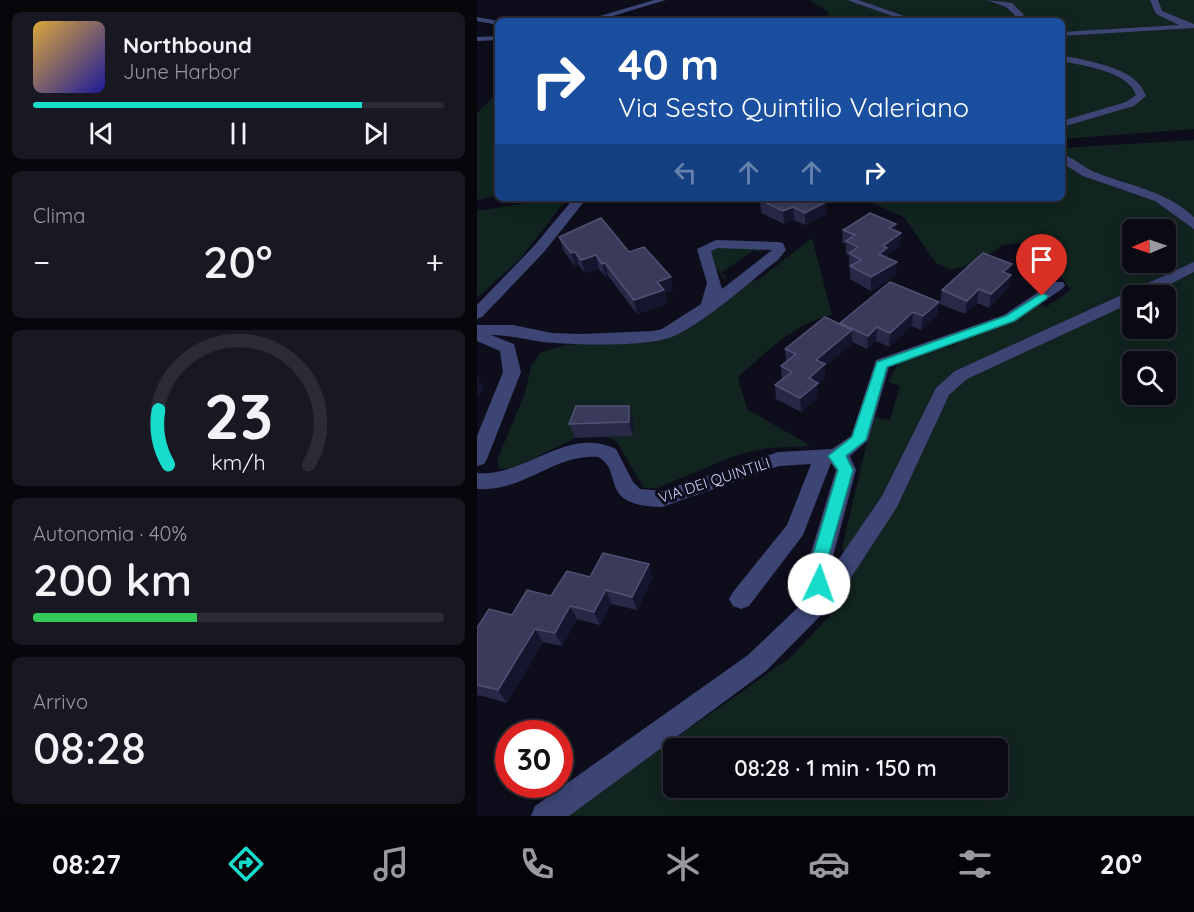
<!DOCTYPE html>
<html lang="it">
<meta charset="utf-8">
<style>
body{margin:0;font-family:Quicksand,sans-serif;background:#181822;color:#f1f3f6;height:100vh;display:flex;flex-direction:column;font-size:22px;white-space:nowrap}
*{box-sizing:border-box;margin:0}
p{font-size:20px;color:#999aa0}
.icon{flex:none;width:33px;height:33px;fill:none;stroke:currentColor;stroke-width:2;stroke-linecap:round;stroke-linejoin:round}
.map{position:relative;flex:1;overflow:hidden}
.sheet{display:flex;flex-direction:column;gap:12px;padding:12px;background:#06060b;width:477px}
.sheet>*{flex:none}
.guide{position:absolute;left:18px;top:18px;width:570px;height:183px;border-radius:9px;box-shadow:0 3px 15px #0003,0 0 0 2px #2a2b34;background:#1a4fa0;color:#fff;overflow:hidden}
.needle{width:39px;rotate:268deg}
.fabs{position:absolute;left:645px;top:219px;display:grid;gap:12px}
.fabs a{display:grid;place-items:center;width:54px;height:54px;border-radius:9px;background:#0a0a14;box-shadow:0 3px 15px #0003,0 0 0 2px #2a2b34;font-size:30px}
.speed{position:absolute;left:18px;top:720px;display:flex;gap:12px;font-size:30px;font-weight:700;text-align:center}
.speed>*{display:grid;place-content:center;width:78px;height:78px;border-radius:50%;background:#0a0a14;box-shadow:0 3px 15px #0003,0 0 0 2px #2a2b34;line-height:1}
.speed .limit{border:9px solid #d22;background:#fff;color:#111}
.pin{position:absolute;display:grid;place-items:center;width:51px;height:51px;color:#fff;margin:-62px -26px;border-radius:50% 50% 50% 0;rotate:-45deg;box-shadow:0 0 6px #0007}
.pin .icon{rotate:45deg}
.me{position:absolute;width:66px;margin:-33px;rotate:3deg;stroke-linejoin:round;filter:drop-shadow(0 0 4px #0008)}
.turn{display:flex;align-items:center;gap:21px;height:126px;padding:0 24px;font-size:27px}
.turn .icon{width:78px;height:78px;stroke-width:2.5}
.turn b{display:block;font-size:42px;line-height:51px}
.lanes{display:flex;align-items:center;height:57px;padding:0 24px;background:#0003;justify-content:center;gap:30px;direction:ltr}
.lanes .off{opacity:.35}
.big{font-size:45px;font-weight:600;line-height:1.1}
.sheet .widget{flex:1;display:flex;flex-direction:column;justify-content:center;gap:9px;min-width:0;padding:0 21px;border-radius:9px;background:#181822}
.sheet .dial{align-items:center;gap:0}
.dial svg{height:156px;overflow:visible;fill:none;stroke:#2a2b34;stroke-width:7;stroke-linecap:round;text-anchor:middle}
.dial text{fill:#f1f3f6;stroke:none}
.song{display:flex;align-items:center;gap:18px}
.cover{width:72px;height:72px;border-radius:9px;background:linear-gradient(135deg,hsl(40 70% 55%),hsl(240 70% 35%))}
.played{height:6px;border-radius:3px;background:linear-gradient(90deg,#17dbcb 80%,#2a2b34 80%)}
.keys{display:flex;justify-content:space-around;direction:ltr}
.heat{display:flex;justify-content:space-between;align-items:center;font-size:33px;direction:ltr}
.charge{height:9px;border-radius:4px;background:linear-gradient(90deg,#34c759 40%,#2a2b34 0)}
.trip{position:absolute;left:186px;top:738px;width:345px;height:60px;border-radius:9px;background:#0a0a14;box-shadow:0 3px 15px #0003,0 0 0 2px #2a2b34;font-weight:600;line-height:60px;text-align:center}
.tab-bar{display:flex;height:96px;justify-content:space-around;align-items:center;background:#040408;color:#999aa0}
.tab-bar .icon{width:42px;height:42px}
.tab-bar .on{color:#17dbcb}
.tab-bar b{font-size:27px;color:#f1f3f6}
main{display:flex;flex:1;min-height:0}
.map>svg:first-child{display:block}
</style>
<main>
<section class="sheet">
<div class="widget">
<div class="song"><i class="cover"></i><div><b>Northbound</b><p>June Harbor</p></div></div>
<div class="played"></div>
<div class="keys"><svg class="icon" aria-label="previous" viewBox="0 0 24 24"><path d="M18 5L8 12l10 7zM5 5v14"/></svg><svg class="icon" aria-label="pause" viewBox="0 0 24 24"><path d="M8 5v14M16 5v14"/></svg><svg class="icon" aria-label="next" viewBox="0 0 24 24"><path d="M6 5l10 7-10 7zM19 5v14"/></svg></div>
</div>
<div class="widget"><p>Clima</p>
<div class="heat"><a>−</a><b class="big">20°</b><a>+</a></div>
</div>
<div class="widget dial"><svg viewBox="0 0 100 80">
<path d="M14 69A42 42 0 1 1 86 69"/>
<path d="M14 69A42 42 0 0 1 9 41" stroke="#17dbcb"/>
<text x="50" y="56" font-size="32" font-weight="700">23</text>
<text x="50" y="72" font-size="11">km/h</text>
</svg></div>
<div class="widget"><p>Autonomia · 40%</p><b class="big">200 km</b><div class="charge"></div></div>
<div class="widget"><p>Arrivo</p><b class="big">08:28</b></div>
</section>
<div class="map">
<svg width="717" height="816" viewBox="0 0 717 816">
<rect width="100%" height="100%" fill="#0d0d1b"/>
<path fill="#112420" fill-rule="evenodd" d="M 333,0 L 717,0 L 717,129 L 585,139 L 585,21 L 339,21 L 353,14 Z
M 21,92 L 21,196 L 0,200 L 0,113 Z
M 717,140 L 717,816 L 87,816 L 314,657 L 364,604 L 366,544 L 396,417 L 413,420 L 423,386 L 411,382 L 424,358 L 475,346 L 559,303 L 569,307 L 594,290 L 581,272 L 543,243 L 525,245 L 504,261 L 474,270 L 459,263 L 427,217 L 384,198 L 585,198 L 585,148 ZM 656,230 L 688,230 L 688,262 L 656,262 ZM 656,296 L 688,296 L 688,328 L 656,328 ZM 656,362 L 688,362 L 688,394 L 656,394 ZM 196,748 L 520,748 L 520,788 L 196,788 Z
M 80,198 L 95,198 L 84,206 L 43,259 L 0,298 L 0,211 Z
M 335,238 L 355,315 C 317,323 290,352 261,377 L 270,409 L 334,446 L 290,448 L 260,455 L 180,488 L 167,488 L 140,442 L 104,421 L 98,438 L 37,468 L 22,469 L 20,460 L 48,393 L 54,366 L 64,352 L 89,345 L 193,335 L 247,303 L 269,282 L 281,280 Z
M 241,247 L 281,248 L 286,253 L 277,250 L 244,273 L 250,277 L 246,279 L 231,253 Z"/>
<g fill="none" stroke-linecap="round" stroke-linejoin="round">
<path fill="#3d4575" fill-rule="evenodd" d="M 177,0 L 189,0 L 119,21 L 106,21 Z
M 370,0 L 381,0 L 442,21 L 430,21 Z
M 510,0 L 535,3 L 547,15 L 539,21 L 530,21 L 538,15 L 529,7 Z
M 673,0 L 681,0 L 685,11 L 717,24 L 717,28 L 585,36 L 585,32 L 702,25 L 679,14 Z
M 0,17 L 21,21 L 22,21 L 21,25 L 0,21 Z
M 21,36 L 21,40 L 0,41 L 0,37 Z
M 585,55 C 612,62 659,66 669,96 L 657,106 L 585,127 L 585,121 L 649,102 L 659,95 C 651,71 607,66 585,61 Z
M 585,154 C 596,157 606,167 617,172 C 653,186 688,190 717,217 L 717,229 L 678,201 L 606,176 L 585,163 Z
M 97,198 L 110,198 L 67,252 L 5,317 L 0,319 L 0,305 L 57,246 Z
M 239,240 L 301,242 L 306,243 L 309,250 L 301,260 C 269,284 233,319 197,336 C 172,347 106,345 78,343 C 56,342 36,335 14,335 L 37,344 L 44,372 L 10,459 L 7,464 L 0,466 L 0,436 L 26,372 L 23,351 L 0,341 L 0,325 L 36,325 L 75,333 L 104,334 L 176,331 L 185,329 L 224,304 L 230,283 L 220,249 ZM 241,248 L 295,250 L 245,289 L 234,251 Z
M 717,262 L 717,272 L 670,296 L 656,296 L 656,302 L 490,379 L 472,395 L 420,507 L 360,599 L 289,671 L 92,816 L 54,816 L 58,806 L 271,655 L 336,593 L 328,572 L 359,470 L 354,463 L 326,535 L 272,606 L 264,609 L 256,606 L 252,599 L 256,592 L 310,525 L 334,464 L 302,466 L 185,507 C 119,506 148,471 121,457 C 78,453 48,492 0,489 L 0,473 C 49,477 90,425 139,449 L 156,482 L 163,489 L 185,491 L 301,452 L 355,449 L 374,436 L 399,360 L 527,315 L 576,282 L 586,282 L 588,285 L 586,288 L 539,321 L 412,367 L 391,440 L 373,456 L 379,470 L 351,575 L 405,496 L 459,388 L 478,371 Z"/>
</g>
<path fill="#282847" d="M 283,200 L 350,214 L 328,225 L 317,220 L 307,224 L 284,213 Z
M 419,224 L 418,231 L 424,233 L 423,246 L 409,256 L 409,257 L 419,275 L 394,291 L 373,279 L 373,267 L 372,266 L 372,255 L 369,254 L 369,244 L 365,243 L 366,230 Z
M 82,237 L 152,252 L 194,277 L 196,291 L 188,294 L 190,304 L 160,314 L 131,276 L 129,277 L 122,269 L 108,273 L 102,265 L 98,266 L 86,250 Z
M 535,264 L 532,274 L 534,275 L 531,288 L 512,308 L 500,303 L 488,314 L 463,304 L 465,290 Z
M 462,302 L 460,315 L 444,330 L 435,326 L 412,347 L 399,341 L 390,349 L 375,342 L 375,344 L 348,366 L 348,378 L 341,385 L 341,397 L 324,412 L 299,399 L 298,385 L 305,380 L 304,366 L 309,362 L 308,349 L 363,324 L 363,323 Z
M 156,420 L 156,436 L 98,438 L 92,424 Z
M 113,577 L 176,577 L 160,610 L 134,604 L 123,625 L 100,619 L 85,646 L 66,642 L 30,703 L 2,695 L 0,698 L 0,628 L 35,615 Z"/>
<path fill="#16152e" d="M 349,202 L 350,214 L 328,225 L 328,213 Z
M 316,207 L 317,220 L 307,224 L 306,211 Z
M 419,224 L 418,237 L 412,228 Z
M 424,233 L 423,246 L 409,256 L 409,261 L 402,254 L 406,246 Z
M 98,252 L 102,265 L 98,266 L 94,253 Z
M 119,255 L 122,269 L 108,273 L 104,260 Z
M 420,262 L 419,275 L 394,291 L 394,277 Z
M 128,263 L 131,276 L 129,277 L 125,264 Z
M 535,264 L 532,277 L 534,275 L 531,288 L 512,308 L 514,294 L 526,272 Z
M 194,277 L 196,291 L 188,294 L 190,304 L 160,314 L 157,300 L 180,282 Z
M 502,289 L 500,303 L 488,314 L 490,301 Z
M 462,302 L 460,315 L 444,330 L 446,316 Z
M 436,312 L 435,326 L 412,347 L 413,333 Z
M 400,327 L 399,341 L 390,349 L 391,336 Z
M 375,330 L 375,344 L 348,366 L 348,378 L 341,385 L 341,397 L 324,412 L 323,398 L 339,360 Z
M 1,375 L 7,389 L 0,396 L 0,376 Z
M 152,406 L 156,420 L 156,436 L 152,422 Z
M 172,564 L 176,577 L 160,610 L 155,597 Z
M 129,590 L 134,604 L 123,625 L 117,612 Z
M 93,606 L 100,619 L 85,646 L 78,633 Z
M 58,629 L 66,642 L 30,703 L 21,690 Z"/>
<path fill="#3a3a5b" stroke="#515174" stroke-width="1.5" d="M 287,198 L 341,198 L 349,202 L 328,213 L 316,207 L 306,211 L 283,200 Z
M 393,213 L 419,224 L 412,228 L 424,233 L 406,246 L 410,248 L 402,254 L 420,262 L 394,277 L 373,266 L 384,260 L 372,253 L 381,247 L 369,241 L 378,235 L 366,230 Z
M 124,218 L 152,252 L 167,247 L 194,277 L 180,282 L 187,290 L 157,300 L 128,263 L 125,264 L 119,255 L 104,260 L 98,252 L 94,253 L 82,237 Z
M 506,253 L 535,264 L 526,272 L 534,275 L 514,294 L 502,289 L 490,301 L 465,290 Z
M 413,282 L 462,302 L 446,316 L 436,312 L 413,333 L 400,327 L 391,336 L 363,323 Z
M 348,317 L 375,330 L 339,360 L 348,364 L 332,378 L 341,383 L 323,398 L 298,385 L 315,372 L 304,366 L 319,354 L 308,349 Z
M 99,406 L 152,406 L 152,422 L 92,424 Z
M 126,553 L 172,564 L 155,597 L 129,590 L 117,612 L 93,606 L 78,633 L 58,629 L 21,690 L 0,685 L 0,628 L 12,609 L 35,615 L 50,590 L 74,596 L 90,571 L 113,577 Z"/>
<path fill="#17dbcb" stroke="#0f8e84" stroke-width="1.5" d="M 565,293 L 571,296 L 569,299 L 537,321 L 410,367 L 389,440 L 369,456 L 376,470 L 347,572 L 351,584 L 348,589 L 342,591 L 336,589 L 331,572 L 361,470 L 351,456 L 375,437 L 400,362 L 529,316 Z"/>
<g text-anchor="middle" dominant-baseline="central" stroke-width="6" stroke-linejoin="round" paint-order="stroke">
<g font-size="15" fill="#cdd0fa" stroke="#0d0d1b">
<text transform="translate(237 480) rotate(-18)">VIA DEI QUINTILI</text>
</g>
</g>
</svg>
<div class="fabs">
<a><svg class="needle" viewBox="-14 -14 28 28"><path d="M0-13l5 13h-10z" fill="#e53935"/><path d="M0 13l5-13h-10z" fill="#999aa0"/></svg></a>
<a><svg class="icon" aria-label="sound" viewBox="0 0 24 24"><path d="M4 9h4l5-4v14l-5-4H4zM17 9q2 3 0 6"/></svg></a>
<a><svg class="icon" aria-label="search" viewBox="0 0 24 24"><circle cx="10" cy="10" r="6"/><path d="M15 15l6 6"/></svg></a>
</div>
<div class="speed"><div class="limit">30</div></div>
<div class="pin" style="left:565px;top:296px;background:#d93025"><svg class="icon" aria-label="arrive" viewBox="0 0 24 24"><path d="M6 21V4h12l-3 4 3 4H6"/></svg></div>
<svg class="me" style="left:342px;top:584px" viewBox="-20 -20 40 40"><circle r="19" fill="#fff"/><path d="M0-13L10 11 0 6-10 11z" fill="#17dbcb"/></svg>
<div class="trip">08:28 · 1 min · 150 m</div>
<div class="guide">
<div class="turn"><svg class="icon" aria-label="right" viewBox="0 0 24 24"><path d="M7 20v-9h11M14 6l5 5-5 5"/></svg><div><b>40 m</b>Via Sesto Quintilio Valeriano</div></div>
<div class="lanes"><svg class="icon off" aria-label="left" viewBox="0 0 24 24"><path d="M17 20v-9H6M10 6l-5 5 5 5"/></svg><svg class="icon off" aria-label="ahead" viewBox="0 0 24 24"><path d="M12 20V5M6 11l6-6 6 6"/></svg><svg class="icon off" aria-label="ahead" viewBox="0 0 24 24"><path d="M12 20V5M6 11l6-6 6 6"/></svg><svg class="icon" aria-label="right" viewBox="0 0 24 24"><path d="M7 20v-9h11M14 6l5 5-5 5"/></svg></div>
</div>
</div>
</main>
<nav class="tab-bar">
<b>08:27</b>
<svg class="icon on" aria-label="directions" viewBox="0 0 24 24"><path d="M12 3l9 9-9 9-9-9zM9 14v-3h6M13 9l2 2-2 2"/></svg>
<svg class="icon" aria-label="music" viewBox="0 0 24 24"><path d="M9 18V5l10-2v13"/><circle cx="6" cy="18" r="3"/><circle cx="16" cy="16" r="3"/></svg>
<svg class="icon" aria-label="phone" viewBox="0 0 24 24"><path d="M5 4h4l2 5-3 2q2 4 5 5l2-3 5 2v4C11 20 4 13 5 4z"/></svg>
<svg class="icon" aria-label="climate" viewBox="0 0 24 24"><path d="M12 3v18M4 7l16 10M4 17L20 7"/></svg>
<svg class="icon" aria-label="car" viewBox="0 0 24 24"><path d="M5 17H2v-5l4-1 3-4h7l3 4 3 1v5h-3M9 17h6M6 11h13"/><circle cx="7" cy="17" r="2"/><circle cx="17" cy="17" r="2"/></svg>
<svg class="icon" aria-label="filters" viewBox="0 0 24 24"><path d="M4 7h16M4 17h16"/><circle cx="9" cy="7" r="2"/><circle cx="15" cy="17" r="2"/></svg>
<b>20°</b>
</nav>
